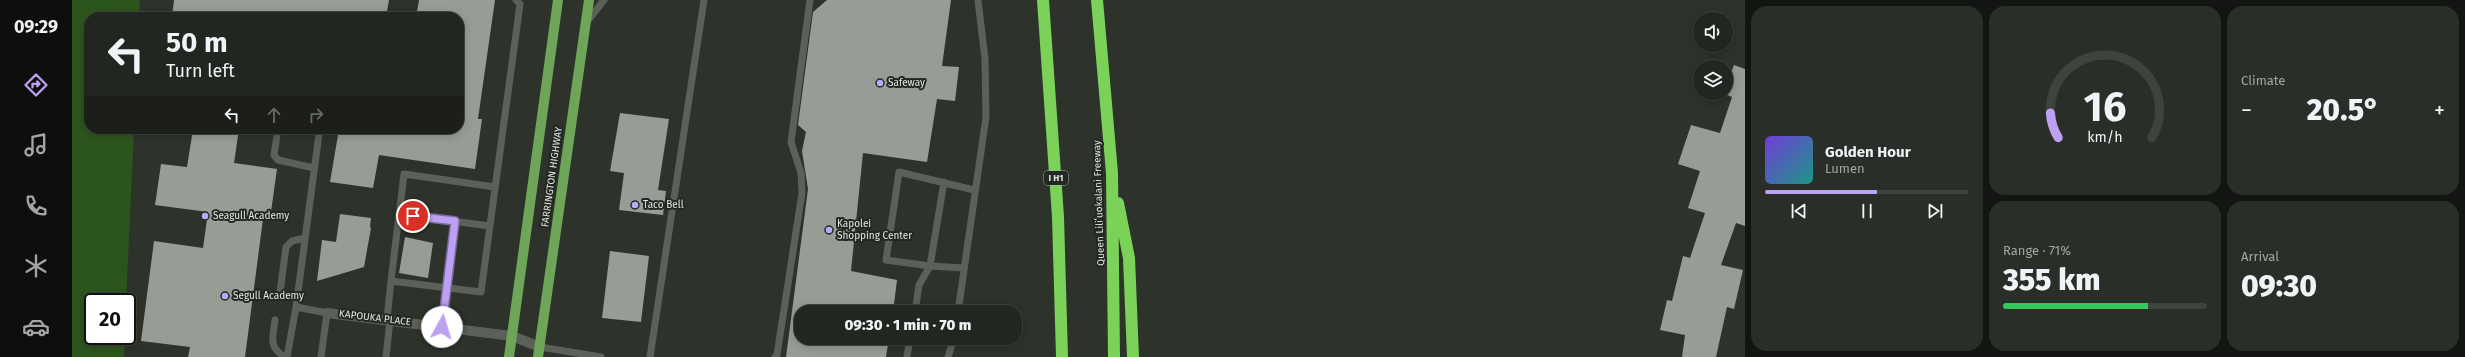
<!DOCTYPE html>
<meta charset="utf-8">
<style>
body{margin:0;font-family:"Fira Sans",sans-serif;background:#2a2e29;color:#f1f3f6;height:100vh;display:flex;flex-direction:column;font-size:15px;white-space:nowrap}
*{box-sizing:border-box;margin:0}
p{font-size:13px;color:#a2a5a5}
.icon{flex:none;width:22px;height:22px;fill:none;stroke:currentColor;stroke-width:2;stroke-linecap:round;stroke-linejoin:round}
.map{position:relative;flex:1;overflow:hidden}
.details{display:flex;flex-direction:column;gap:6px;padding:6px;background:#131512;width:720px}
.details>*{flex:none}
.guide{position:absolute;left:12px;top:12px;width:380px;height:122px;border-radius:16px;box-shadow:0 2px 10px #0003,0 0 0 1px #3f433e;background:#222620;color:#f1f3f6;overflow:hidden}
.fabs{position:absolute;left:1621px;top:12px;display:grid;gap:8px}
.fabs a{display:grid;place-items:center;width:40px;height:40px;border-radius:50%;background:#222620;box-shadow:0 2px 10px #0003,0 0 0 1px #3f433e;font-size:20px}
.speed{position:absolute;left:12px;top:293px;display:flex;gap:8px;font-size:20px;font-weight:700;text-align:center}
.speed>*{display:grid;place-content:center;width:52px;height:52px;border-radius:50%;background:#222620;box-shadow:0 2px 10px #0003,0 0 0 1px #3f433e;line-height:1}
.speed .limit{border:2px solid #111;border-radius:6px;background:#fff;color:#111}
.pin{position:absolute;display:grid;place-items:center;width:34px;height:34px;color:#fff;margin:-17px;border:2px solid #fff;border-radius:50%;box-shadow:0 1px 4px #0007}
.me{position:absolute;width:44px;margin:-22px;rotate:6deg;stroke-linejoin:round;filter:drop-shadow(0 0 3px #0008)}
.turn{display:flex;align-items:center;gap:14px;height:84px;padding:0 16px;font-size:18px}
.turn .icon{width:52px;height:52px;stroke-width:2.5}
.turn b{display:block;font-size:28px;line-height:34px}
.lanes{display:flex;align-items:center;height:38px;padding:0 16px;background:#0003;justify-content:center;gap:20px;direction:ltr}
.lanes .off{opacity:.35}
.big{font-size:30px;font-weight:800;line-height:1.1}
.details .widget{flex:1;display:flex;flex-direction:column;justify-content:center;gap:6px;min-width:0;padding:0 14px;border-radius:16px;background:#2a2e29}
.details .dial{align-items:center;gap:0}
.dial svg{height:104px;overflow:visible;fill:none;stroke:#3f433e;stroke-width:7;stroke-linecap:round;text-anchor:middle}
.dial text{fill:#f1f3f6;stroke:none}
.song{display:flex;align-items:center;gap:12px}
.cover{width:48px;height:48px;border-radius:6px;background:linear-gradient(135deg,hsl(260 70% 55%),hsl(170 70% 35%))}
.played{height:4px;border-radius:2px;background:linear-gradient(90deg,#bca0f2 55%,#3f433e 55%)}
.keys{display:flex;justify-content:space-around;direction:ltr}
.heat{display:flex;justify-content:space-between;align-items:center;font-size:22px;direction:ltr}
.charge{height:6px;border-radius:3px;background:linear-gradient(90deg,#34c759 71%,#3f433e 0)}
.details .tiles{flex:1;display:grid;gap:6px;grid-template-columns:repeat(3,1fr)}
.widget:first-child{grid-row:span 2}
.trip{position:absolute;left:722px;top:305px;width:228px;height:40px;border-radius:16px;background:#222620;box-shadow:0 2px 10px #0003,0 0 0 1px #3f433e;font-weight:800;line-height:40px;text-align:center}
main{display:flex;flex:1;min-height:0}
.dock{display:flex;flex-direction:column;width:72px;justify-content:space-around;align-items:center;background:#0e0f0d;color:#a2a5a5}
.dock .icon{width:28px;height:28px}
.dock .current{color:#bca0f2}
.dock b{font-size:18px;color:#f1f3f6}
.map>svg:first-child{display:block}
</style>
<main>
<nav class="dock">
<b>09:29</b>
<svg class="icon current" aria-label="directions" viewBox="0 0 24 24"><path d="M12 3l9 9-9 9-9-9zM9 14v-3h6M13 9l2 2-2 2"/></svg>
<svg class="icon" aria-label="music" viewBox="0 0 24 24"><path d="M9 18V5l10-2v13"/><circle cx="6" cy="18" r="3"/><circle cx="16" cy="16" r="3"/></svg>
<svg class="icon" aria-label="phone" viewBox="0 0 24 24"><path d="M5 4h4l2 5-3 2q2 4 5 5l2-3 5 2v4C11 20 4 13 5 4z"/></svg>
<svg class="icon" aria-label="climate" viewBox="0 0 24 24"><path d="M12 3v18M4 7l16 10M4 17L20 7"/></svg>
<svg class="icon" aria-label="car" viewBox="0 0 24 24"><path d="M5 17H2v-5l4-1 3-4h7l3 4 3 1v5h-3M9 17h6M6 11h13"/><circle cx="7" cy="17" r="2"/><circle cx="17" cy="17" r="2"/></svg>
</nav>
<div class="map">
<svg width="1673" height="357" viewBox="0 0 1673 357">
<rect width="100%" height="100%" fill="#2d322b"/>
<path fill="#2c551c" d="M 0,0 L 68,0 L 67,17 L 17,17 L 17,129 L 62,129 L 54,302 L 21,302 L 21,336 L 53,336 L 52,357 L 0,357 Z"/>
<path fill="#979d95" d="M 102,0 L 317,0 L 314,17 L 100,17 Z
M 347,0 L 423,0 L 406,119 L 410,119 L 403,169 L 307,155 L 301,188 L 258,182 L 267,129 L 387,129 L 387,17 L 344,17 Z
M 755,0 L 879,0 L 870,66 L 887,67 L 883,101 L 865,99 L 855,162 L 791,153 L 779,271 L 825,280 L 821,312 L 729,312 L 729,338 L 817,338 L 814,357 L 714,357 L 736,189 L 730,151 L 734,132 L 726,125 L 741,12 Z
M 1662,65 L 1673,69 L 1673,226 L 1664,223 L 1649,265 L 1671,270 L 1662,309 L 1655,307 L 1644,357 L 1610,357 L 1613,335 L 1588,330 L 1595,300 L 1600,301 L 1611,256 L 1618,258 L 1633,213 L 1616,208 L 1628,171 L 1606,164 L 1619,125 L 1648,133 L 1660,97 L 1651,93 L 1654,93 L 1654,85 Z
M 548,113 L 597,119 L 586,190 L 594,191 L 591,215 L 547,210 L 552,173 L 538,171 Z
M 121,129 L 167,129 L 162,163 L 205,169 L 198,219 L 191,219 L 173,357 L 116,357 L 118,347 L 69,341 L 82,241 L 131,248 L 136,212 L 83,205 L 89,164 L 115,167 Z
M 268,214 L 299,218 L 298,227 L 299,228 L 292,267 L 245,281 L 250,240 L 264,242 Z
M 333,237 L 361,243 L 356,278 L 327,273 Z
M 538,251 L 577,256 L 569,322 L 530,318 Z"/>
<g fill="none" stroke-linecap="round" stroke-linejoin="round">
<path stroke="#5b6159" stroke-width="7" d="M 514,23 L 532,0
M 206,129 L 202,155 L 206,160 L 242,168
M 247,134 L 224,307 L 255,313 L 249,357
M 872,182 L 858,266 L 892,268
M 423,187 L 332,174 L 319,281 L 409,292 L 448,4 L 444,0
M 327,214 L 418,226
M 208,292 L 214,247 L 220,241 L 233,238
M 843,312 L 847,285 L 858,266 L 814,260 L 827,172 L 902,190
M 886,312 L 914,117 L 913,59 L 906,0
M 315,319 L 319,281
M 203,320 C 201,338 196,345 212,357
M 370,327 L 383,221
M 468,347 L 529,357
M 215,357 L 224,307
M 314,357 L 318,320
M 578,357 L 632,0
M 703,357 L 705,355 L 730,193 L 729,173 L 719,142 L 738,0
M 835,357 L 838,338
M 876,357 L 882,338"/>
<path stroke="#5b6159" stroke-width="10" d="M 255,313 L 440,336 L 468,347"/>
<path stroke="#6ea559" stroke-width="10" d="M 437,357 L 486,0
M 466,357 L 517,0"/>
<path stroke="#7bd259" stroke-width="12" d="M 971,0 L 986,217 L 990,357
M 1025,0 L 1040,173 L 1042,357
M 1046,203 L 1057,258 L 1061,357"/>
</g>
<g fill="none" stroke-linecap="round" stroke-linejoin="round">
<g stroke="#7a689d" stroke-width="10">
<path id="route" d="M 341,216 L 383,221 L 370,327"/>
</g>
<use href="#route" stroke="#bca0f2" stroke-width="7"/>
</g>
<g fill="#b4acf9" stroke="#232822" stroke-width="1.5">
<circle cx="808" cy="83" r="4"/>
<circle cx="563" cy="205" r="4"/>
<circle cx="133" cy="216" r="4"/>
<circle cx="757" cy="230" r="4"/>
<circle cx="153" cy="296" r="4"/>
</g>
<g text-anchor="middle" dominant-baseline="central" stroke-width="4" stroke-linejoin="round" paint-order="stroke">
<rect fill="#232822" stroke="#a9ada8" stroke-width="1" x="972" y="171" width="24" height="14" rx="3"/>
<g font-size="9" font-weight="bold" fill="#e2e6e1">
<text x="984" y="178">I H1</text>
</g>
<g font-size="10" fill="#e2e6e1" stroke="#232822" text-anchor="start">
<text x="816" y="83">Safeway</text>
<text x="571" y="205">Taco Bell</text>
<text x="141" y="216">Seagull Academy</text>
<text x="765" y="224">Kapolei<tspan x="765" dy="12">Shopping Center</tspan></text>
<text x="161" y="296">Segull Academy</text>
</g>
<g font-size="10" fill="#e2e6e1" stroke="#232822">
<text transform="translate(480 177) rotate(-82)">FARRINGTON HIGHWAY</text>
<text transform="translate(1027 203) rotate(-92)">Queen Liliʻuokalani Freeway</text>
<text transform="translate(303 318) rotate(7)">KAPOUKA PLACE</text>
</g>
</g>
</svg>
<div class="fabs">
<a><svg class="icon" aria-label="sound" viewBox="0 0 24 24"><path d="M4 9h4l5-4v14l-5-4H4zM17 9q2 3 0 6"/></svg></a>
<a><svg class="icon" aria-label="layers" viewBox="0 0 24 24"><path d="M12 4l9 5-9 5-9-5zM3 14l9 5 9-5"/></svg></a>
</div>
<div class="speed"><div class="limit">20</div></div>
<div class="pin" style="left:341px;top:216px;background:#d93025"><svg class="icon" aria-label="arrive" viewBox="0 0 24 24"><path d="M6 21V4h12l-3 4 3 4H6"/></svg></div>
<svg class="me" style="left:370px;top:327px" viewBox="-20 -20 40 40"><circle r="19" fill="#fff"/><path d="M0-13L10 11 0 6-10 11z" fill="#bca0f2"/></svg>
<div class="trip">09:30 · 1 min · 70 m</div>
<div class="guide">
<div class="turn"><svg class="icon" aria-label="left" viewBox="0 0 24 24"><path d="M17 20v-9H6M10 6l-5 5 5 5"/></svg><div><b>50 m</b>Turn left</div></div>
<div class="lanes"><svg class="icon" aria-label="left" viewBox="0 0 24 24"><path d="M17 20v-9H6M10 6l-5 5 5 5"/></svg><svg class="icon off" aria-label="ahead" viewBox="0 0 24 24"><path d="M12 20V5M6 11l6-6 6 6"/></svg><svg class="icon off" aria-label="right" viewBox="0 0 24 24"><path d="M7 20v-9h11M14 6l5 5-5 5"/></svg></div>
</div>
</div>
<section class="details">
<div class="tiles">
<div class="widget">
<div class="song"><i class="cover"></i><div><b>Golden Hour</b><p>Lumen</p></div></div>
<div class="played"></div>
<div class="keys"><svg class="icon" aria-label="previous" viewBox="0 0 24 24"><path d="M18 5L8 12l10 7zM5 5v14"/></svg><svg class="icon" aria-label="pause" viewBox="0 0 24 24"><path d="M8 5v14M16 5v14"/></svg><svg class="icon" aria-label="next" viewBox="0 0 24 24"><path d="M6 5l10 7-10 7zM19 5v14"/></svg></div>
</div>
<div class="widget dial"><svg viewBox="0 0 100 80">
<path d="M14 69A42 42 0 1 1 86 69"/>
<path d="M14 69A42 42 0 0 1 8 50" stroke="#bca0f2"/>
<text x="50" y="56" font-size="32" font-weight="700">16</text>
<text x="50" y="72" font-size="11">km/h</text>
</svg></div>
<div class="widget"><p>Climate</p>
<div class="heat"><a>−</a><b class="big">20.5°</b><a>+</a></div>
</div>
<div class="widget"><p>Range · 71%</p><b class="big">355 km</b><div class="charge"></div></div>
<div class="widget"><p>Arrival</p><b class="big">09:30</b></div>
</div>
</section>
</main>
